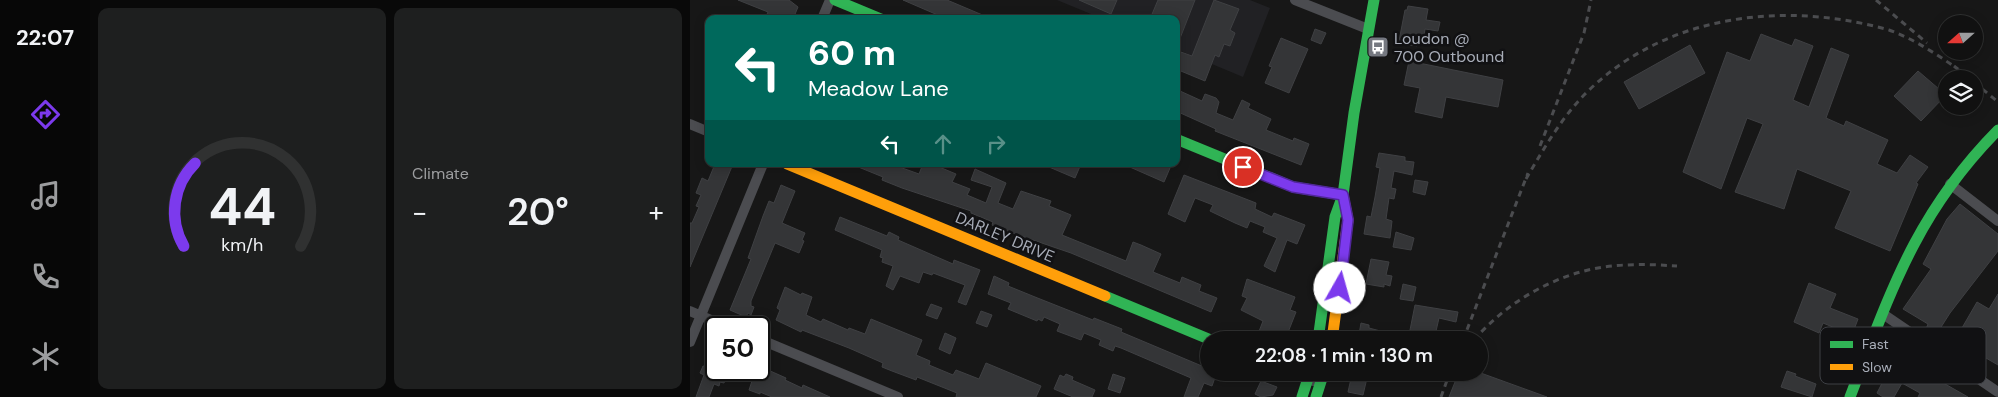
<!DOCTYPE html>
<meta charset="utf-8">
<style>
body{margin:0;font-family:"DM Sans",sans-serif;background:#1e1f1f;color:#f1f3f6;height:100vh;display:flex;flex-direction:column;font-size:19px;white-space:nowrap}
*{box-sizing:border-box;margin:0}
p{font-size:16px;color:#9c9d9f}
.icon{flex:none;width:28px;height:28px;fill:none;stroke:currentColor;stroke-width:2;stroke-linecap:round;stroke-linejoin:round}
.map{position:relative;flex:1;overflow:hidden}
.sheet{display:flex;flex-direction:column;gap:8px;padding:8px;background:#090909;width:600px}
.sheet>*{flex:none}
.hud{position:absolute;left:15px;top:15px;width:475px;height:152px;border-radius:10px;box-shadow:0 2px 12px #0003,0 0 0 1px #303131;background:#00695c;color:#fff;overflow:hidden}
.needle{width:32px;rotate:249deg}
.tools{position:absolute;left:1248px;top:15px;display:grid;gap:10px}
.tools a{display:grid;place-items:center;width:45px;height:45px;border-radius:50%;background:#111;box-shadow:0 2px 12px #0003,0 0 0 1px #303131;font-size:25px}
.speed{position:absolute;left:15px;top:316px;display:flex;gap:10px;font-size:25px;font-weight:700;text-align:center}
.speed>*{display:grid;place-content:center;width:65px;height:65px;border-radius:50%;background:#111;box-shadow:0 2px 12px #0003,0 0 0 1px #303131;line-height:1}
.speed .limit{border:2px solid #111;border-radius:8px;background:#fff;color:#111}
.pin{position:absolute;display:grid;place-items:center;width:42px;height:42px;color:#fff;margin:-21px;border:2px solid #fff;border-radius:50%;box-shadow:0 1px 5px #0007}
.me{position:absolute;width:55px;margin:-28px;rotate:7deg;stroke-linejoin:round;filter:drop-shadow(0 0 4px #0008)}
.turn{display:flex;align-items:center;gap:18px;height:105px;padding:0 20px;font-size:22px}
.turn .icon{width:65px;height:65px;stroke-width:2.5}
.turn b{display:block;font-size:35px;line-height:42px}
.lanes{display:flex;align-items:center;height:48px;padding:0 20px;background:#0003;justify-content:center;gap:25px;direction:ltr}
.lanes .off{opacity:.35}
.big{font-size:38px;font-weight:600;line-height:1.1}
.sheet .card{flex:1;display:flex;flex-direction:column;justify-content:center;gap:8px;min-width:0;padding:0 18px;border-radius:10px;background:#1e1f1f}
.sheet .dial{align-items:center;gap:0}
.dial svg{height:130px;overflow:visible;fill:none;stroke:#303131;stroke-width:7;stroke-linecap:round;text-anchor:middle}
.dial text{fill:#f1f3f6;stroke:none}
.heat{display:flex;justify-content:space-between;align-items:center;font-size:28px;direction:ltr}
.sheet .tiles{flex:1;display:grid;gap:8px;grid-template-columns:repeat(2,1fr)}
.trip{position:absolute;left:510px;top:331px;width:288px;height:50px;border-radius:25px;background:#111;box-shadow:0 2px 12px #0003,0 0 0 1px #303131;font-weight:600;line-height:50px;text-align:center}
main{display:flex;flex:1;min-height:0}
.tab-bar{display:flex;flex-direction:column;width:90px;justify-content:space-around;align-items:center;background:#070707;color:#9c9d9f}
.tab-bar .icon{width:35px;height:35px}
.tab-bar .current{color:#7c3aed}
.tab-bar b{font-size:22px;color:#f1f3f6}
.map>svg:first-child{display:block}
</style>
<main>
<nav class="tab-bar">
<b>22:07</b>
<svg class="icon current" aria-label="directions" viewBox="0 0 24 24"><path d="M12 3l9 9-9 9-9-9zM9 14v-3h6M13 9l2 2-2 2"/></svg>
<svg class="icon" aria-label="music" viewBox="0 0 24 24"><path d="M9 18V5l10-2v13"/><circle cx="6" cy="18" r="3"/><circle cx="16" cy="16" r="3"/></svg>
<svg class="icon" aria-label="phone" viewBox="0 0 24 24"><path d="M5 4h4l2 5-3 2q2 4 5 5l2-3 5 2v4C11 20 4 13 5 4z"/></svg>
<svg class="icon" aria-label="climate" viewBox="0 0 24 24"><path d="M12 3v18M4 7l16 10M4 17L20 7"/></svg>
</nav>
<section class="sheet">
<div class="tiles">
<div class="card dial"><svg viewBox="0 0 100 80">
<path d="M14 69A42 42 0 1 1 86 69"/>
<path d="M14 69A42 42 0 0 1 21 18" stroke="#7c3aed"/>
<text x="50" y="56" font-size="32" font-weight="700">44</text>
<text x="50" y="72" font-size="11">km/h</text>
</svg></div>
<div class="card"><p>Climate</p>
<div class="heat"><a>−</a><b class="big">20°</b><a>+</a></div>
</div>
</div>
</section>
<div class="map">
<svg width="1308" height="397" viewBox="0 0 1308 397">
<rect width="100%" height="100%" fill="#171717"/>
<path fill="#212124" d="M 367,0 L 560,0 L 580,8 L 553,77 L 486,49 L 486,19 L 413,19 Z"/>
<path fill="#343537" stroke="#3f4043" d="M 48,0 L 99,0 L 108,7 L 103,19 L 75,19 L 78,12 Z
M 213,0 L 257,0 L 302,19 L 257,19 Z
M 389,0 L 427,0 L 421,14 Z
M 468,0 L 505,0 L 487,46 L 486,19 L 460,19 Z
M 524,0 L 549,9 L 540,30 L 545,33 L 540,46 L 534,44 L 529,57 L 525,55 L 515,81 L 486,69 L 486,55 L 490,56 L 491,52 L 502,56 Z
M 718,6 L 738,9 L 736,20 L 750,22 L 748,31 L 735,29 L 733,41 L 728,40 L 727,46 L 712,44 L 712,42 L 709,41 L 715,10 L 717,10 Z
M 625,29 L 636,33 L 631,44 L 621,40 Z
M 1071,34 L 1102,46 L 1105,39 L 1123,46 L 1103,100 L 1119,107 L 1141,48 L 1159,55 L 1136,118 L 1154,126 L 1156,121 L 1198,140 L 1187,164 L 1207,173 L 1220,155 L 1238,167 L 1226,183 L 1228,184 L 1200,251 L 1145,228 L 1161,191 L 1107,169 L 1094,209 L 1045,192 L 1073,124 L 1057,118 L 1031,189 L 993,172 L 1037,52 L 1060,61 Z
M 591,38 L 618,49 L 599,93 L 575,83 L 582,67 L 579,66 Z
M 1000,45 L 1015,73 L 949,109 L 934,82 Z
M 719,61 L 813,80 L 808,107 L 756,97 L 752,118 L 725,112 L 730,88 L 714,85 Z
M 1228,71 L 1256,95 L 1231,121 L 1204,96 Z
M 490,91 L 512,101 L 515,94 L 526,98 L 529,102 L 526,113 L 543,120 L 552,100 L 560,104 L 558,108 L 581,119 L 576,130 L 603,141 L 604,138 L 619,144 L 611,165 L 525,131 L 526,129 L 486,111 L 486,99 Z
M 689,153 L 715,157 L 715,161 L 724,162 L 722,175 L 704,171 L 701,188 L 706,189 L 704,199 L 699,198 L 696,219 L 702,221 L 700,238 L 674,234 L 677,216 L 681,217 L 685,197 L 690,168 L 686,167 Z
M 25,164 L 43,164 L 0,267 L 0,223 L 2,223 L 9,207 L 6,206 L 11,195 L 6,193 L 12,178 L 18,181 Z
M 161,164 L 201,164 L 229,174 L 233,164 L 242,164 L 266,174 L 262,182 L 280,189 L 277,195 L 296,203 L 302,187 L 281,180 L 285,169 L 316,183 L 308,203 L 323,209 L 331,191 L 361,201 L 359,206 L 381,215 L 372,235 L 436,261 L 443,242 L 451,245 L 471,254 L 463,272 L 490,283 L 492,277 L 511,285 L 509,291 L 527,298 L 521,312 L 381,253 L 308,228 L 302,225 L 303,222 L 281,213 L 281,211 L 212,188 L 192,180 L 193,177 Z
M 352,164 L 391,164 L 385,178 Z
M 433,164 L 471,164 L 480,168 L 474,182 Z
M 494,175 L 566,203 L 565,209 L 582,217 L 584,213 L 615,225 L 607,244 L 597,240 L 585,272 L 574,266 L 587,238 L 573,232 L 575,227 L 560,221 L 557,228 L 545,223 L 520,211 L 523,205 L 505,198 L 495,222 L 478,214 Z
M 725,180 L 738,182 L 735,195 L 723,192 Z
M 91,185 L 105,191 L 92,223 L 115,233 L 112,240 L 114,241 L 109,253 L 85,243 L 61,301 L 61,306 L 64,307 L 61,315 L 58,313 L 56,317 L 40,310 L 61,259 L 58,258 L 73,216 L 79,201 L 84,203 Z
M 1270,204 L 1308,234 L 1308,251 L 1260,313 L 1246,335 L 1236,329 L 1238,324 L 1213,309 L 1241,269 L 1233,264 L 1257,219 Z
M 150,217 L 197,236 L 199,232 L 209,237 L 208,240 L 263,264 L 264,260 L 290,270 L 276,305 L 268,302 L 275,285 L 243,273 L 242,275 L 233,272 L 229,283 L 210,276 L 203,290 L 196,286 L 203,266 L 192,262 L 193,258 L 190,257 L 192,250 L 145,230 Z
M 706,232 L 724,238 L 721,250 L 703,247 Z
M 681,259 L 699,262 L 696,275 L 702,276 L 700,286 L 694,284 L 694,287 L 676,284 Z
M 304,276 L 319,283 L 318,286 L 345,297 L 403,320 L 404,318 L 432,329 L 431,332 L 519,369 L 519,372 L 527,372 L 522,386 L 514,383 L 508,397 L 494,397 L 501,378 L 431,348 L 425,346 L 423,351 L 409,345 L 411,340 L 394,333 L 391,340 L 367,331 L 370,324 L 354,317 L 352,321 L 348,319 L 347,321 L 318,309 L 321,303 L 298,294 Z
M 557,279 L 605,297 L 600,310 L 606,312 L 595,340 L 581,340 L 568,334 L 573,321 L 551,310 L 557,298 L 552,296 Z
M 1119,283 L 1146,294 L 1140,308 L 1168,319 L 1162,335 L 1133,323 L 1129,333 L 1104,322 Z
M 713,284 L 726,287 L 723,301 L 710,299 Z
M 95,287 L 111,295 L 112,293 L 122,297 L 116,315 L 131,322 L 133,319 L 158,330 L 159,328 L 175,334 L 181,319 L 232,340 L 226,355 L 240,361 L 239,365 L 263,375 L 266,370 L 289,379 L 296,363 L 351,386 L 346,397 L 266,397 L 267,393 L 227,377 L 226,380 L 202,371 L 192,367 L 193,363 L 159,348 L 112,330 L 111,332 L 86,320 L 90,310 L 87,308 Z
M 1308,294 L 1308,365 L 1265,340 L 1287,302 L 1299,309 Z
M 241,304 L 252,308 L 247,319 L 236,315 Z
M 725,305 L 768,312 L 766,322 L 749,318 L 744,340 L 718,340 Z
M 291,311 L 302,315 L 297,327 L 286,323 Z
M 671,323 L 679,325 L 679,328 L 698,333 L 697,340 L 668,340 Z
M 255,333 L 266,338 L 260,354 L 249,349 Z
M 26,345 L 26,370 L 39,370 L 34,383 L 30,382 L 29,386 L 24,384 L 19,397 L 6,397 L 14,375 L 10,373 L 13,366 L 17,367 Z
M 1208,352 L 1224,361 L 1218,371 L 1238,382 L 1241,376 L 1278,397 L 1228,397 L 1230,393 L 1212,383 L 1204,397 L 1193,397 L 1187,393 Z
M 69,366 L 96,378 L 95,380 L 112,388 L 113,385 L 140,397 L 82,397 L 70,392 L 70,394 L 59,390 L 63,378 L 43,371 L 69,370 Z
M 1097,371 L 1106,374 L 1105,376 L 1126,384 L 1122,397 L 1091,387 Z
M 769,372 L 788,372 L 857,397 L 759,397 Z
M 376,374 L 383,377 L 382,380 L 405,390 L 402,397 L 383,397 L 364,389 L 370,375 L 374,377 Z
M 423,374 L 435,378 L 430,393 L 418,389 Z
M 662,374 L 677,378 L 673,395 L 658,392 Z
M 571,381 L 587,387 L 583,395 L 571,397 L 565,394 Z"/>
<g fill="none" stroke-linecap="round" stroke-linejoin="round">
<path stroke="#4b4c50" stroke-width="10" d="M 605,0 L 678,29
M 132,19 L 140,0
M 0,124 L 19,132
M 1260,184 L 1308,221
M 0,311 L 40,328
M 1193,314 L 1308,392
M 69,339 L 208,397
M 0,342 L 73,164
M 604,372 L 623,381"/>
<path stroke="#30b455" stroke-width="11" d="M 145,0 L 191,19
M 486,139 L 603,187 L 653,195
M 415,296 L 521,340
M 628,340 L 645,217 L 653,195 L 664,113 L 684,0
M 612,397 L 620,372
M 626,397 L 634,372
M 1160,397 C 1201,291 1226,213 1308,130"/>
<path stroke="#ff9f0a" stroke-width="11" d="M 97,164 L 415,296
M 642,340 L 658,220 L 653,195"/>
<path stroke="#4b4c4f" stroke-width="3" stroke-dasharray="6 5" stroke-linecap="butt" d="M 1186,0 L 1237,43
M 1264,66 L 1279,79
M 1284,82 L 1308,102
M 850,146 L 894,33 L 901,0
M 836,179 C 853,150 870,120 894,95 C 974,14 1094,0 1199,30 C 1224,39 1246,54 1268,69
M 773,340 L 838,173
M 784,340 C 821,297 879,266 937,265 C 954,264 971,265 987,266
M 751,397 L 760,372"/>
</g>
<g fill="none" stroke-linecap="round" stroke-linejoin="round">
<g stroke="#51269a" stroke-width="12">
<path id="route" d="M 553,167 L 603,187 L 653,195 L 658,220 L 650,288"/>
</g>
<use href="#route" stroke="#7c3aed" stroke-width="9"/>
</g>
<defs>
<g id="bus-square" transform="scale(1.125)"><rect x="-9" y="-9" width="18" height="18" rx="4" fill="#757880" stroke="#111113"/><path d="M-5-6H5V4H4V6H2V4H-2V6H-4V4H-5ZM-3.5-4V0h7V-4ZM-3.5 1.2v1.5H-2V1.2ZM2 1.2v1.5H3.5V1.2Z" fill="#fff"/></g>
</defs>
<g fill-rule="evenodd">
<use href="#bus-square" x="688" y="47"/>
</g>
<g text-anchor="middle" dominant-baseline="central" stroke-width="5" stroke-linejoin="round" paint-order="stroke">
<g font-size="16" fill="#a8adb8" stroke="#111113" text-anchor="start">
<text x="704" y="38">Loudon @<tspan x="704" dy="18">700 Outbound</tspan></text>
</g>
<g font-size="16" fill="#a8adb8" stroke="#111113">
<text transform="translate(315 237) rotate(23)">DARLEY DRIVE</text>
</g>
</g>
<rect x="1130" y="327" width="166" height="57" rx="8" fill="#111113" stroke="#3e4045" stroke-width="1"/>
<rect x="1140" y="341" width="23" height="7" fill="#30b455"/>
<rect x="1140" y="364" width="23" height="6" fill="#ff9f0a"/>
<g font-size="14" fill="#a8adb8">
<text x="1172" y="349">Fast</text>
<text x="1172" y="372">Slow</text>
</g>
</svg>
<div class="tools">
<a><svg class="needle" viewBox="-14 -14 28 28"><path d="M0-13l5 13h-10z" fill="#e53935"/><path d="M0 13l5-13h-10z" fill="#9c9d9f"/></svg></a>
<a><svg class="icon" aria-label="layers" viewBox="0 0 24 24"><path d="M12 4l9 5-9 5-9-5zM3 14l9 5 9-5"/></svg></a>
</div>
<div class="speed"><div class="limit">50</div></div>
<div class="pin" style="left:553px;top:167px;background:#d93025"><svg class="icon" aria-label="arrive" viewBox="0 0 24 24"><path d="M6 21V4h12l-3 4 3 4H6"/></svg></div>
<svg class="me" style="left:650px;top:288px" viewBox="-20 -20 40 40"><circle r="19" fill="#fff"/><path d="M0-13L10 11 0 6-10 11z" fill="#7c3aed"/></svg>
<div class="trip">22:08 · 1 min · 130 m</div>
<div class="hud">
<div class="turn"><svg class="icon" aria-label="left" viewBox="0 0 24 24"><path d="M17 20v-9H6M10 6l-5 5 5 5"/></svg><div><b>60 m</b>Meadow Lane</div></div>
<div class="lanes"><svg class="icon" aria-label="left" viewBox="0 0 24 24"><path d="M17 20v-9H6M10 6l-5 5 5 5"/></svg><svg class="icon off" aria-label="ahead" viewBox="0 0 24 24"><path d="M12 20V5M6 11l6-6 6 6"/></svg><svg class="icon off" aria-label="right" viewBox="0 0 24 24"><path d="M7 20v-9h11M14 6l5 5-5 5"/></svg></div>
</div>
</div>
</main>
